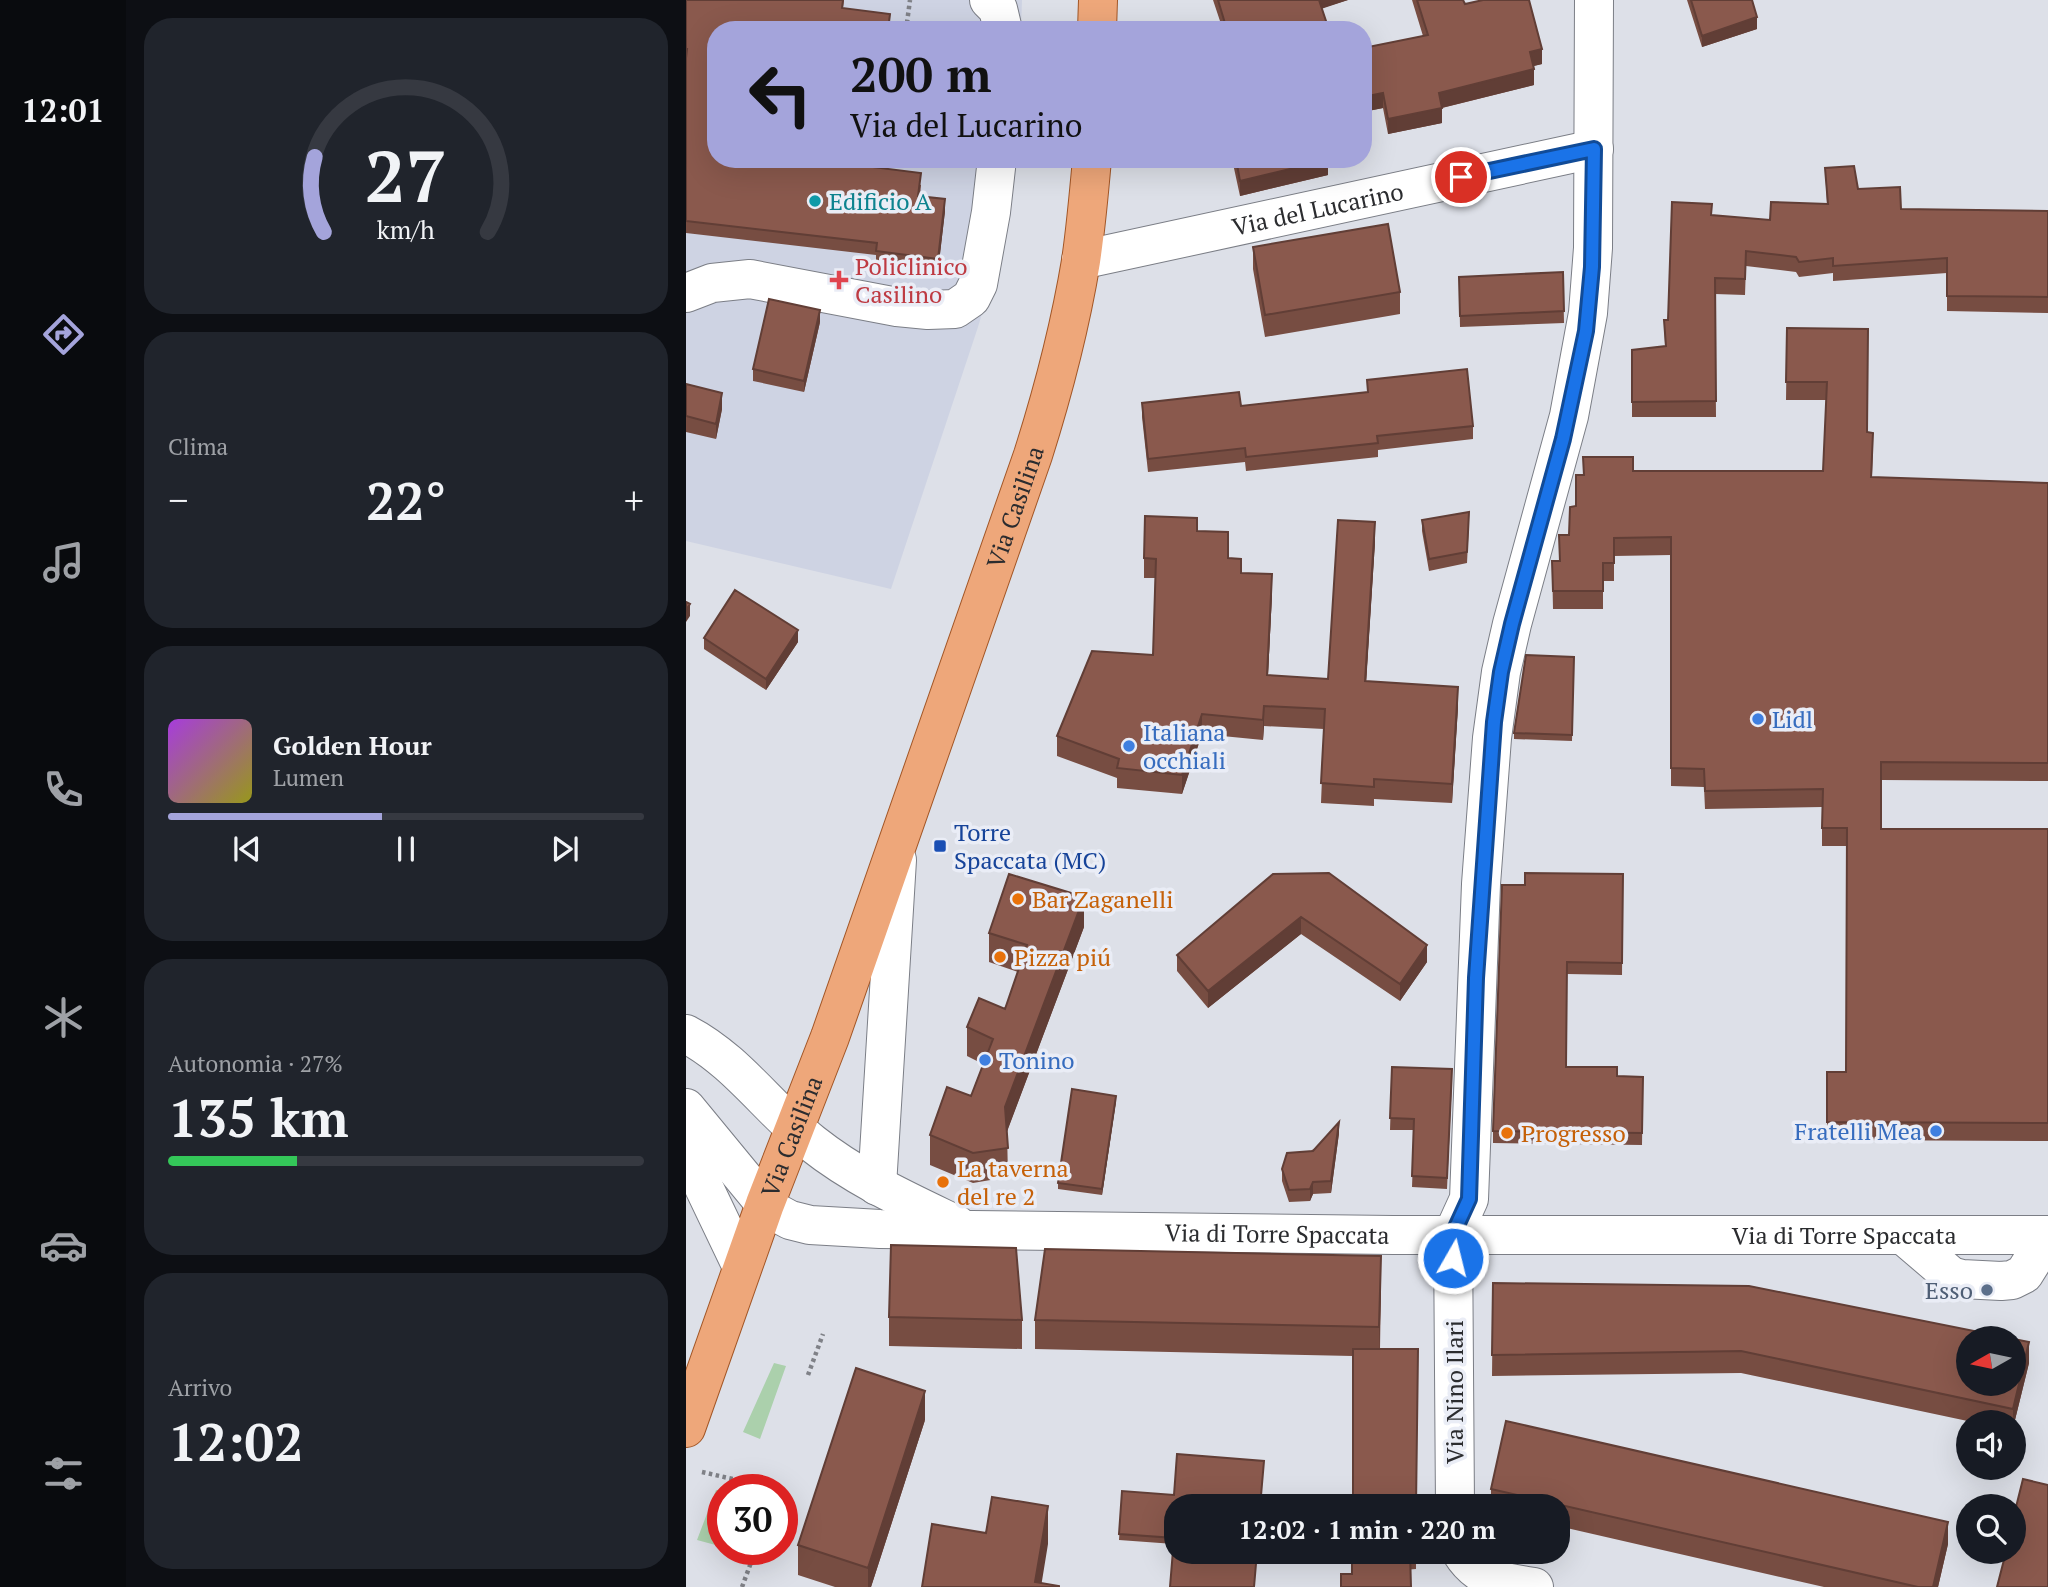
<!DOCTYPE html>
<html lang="it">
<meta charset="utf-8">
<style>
body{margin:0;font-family:"PT Serif",serif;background:#20242c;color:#f1f3f6;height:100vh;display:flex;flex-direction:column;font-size:26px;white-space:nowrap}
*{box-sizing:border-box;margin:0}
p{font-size:23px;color:#9ea1a6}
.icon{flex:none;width:38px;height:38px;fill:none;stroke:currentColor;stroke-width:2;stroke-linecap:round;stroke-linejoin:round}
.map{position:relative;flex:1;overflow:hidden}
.panel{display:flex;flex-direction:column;gap:18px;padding:18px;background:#0d0f14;width:560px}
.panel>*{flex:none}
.banner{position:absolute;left:21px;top:21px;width:665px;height:147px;border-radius:28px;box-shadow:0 7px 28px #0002;background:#a4a4db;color:#111;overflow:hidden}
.needle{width:46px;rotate:261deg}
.tools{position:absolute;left:1270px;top:1326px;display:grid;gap:14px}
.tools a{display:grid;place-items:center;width:70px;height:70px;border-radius:50%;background:#171b24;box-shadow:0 7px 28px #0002;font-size:35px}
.speed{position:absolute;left:21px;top:1474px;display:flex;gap:14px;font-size:35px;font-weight:700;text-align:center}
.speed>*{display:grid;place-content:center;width:91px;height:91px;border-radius:50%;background:#171b24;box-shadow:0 7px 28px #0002;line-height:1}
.speed .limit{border:10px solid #d22;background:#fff;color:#111}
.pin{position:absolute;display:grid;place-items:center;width:60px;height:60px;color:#fff;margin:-30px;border:4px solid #fff;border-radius:50%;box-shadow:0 2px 7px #0007}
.me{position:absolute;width:77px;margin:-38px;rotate:8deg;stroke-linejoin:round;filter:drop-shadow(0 0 5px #0008)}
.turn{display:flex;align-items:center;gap:24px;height:147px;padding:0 28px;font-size:32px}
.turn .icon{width:91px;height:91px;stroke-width:2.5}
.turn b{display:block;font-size:49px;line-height:60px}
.big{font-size:52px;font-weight:700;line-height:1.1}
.panel .widget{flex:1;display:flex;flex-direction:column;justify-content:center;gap:10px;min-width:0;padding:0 24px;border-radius:28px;background:#20242c}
.panel .dial{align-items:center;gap:0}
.dial svg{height:182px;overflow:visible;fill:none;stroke:#363941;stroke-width:7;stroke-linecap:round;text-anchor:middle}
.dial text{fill:#f1f3f6;stroke:none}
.song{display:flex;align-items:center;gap:21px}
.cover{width:84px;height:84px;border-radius:10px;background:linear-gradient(135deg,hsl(280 70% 55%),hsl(60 70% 35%))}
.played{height:7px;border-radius:4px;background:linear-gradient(90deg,#a4a4db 45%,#363941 45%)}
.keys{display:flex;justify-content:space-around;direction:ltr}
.heat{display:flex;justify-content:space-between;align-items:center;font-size:38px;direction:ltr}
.charge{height:10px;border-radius:5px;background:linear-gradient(90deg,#34c759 27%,#363941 0)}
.trip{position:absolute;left:478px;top:1494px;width:406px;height:70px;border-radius:28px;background:#171b24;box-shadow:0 7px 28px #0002;font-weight:700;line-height:70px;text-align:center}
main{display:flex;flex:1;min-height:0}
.tab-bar{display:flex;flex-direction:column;width:126px;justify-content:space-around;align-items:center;background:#090b0e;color:#9ea1a6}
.tab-bar .icon{width:49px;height:49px}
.tab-bar .active{color:#a4a4db}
.tab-bar b{font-size:32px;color:#f1f3f6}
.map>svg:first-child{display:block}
</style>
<main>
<nav class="tab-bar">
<b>12:01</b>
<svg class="icon active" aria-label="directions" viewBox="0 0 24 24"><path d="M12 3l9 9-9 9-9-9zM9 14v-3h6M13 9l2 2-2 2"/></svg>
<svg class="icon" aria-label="music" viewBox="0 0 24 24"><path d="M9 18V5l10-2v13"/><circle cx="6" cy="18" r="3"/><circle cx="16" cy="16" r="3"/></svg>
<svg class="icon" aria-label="phone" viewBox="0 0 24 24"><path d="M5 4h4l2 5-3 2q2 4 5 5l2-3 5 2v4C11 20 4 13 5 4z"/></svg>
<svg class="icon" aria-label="climate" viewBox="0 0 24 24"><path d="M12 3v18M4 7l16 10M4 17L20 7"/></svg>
<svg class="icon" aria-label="car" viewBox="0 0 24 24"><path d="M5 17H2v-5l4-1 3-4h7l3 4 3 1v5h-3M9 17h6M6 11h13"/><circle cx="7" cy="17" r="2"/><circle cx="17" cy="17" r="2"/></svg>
<svg class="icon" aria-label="filters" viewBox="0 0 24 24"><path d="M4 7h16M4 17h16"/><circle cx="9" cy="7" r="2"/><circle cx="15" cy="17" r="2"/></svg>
</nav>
<section class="panel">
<div class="widget dial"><svg viewBox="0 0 100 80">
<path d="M14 69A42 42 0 1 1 86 69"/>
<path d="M14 69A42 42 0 0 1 10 36" stroke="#a4a4db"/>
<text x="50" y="56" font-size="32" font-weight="700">27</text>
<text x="50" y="72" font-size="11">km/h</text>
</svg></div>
<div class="widget"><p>Clima</p>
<div class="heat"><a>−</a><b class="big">22°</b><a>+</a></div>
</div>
<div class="widget">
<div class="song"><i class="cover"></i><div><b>Golden Hour</b><p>Lumen</p></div></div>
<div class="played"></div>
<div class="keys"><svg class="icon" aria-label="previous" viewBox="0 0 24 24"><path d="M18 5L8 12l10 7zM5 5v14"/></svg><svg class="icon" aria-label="pause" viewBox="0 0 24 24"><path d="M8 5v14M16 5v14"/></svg><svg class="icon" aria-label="next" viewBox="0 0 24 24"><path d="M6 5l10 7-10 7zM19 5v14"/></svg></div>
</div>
<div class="widget"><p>Autonomia · 27%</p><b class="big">135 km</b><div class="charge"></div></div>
<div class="widget"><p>Arrivo</p><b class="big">12:02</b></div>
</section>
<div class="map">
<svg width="1362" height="1587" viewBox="0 0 1362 1587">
<rect width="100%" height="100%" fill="#dde0e8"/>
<path fill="#ced3e3" d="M 0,0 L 336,0 L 335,30 L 30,30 L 30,159 L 329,159 L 320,233 L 292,327 L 205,589 L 0,541 Z"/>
<path fill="#abd0ac" d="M 88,1363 L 100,1366 L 74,1439 L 57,1432 Z
M 30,1490 L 37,1491 L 37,1547 L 11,1540 Z"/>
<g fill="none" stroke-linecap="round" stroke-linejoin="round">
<g stroke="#7b7e86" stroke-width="40">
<g id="minor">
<path d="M 303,0 L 312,9 L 317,30"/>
<path id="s1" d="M 395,260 L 908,149"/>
<path d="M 0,293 L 26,283 L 64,279 L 211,307 L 242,310 L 269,309 L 285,298 L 292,284 L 305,212 L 311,159"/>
<path d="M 0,1034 C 50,1060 82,1108 126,1143 C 170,1178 221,1201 271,1225"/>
<path id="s2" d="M 0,1108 L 79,1204 L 91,1213 L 104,1220 L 124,1225 L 194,1229 L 707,1235 L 1362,1235"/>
<path d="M 0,1150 L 56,1267"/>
<path d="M 191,1186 L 211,860"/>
<path d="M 1217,1235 L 1265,1276 L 1276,1279 L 1315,1281 L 1326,1280 L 1338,1274 L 1362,1236"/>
<path d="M 769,1507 L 767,1234 L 783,1199 L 795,884 L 806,738 L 815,672 L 826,624 L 883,416 L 902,313 L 907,248 L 908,0"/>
<path d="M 775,1552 C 793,1581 817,1582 848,1587"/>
</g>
</g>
<g stroke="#a25626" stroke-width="40">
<g id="major">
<path d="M 411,30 L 412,0"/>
<path id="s3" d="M 0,1428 L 79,1204 L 144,1037 L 347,455 C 367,392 384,327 395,261 C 400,227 403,193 406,159"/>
</g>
</g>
<path stroke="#7f8187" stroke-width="4.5" stroke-dasharray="3.5 3.5" stroke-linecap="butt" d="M 220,30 L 224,0
M 122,1375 L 137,1334
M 16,1472 L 51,1480
M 56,1587 L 70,1549"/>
<use href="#minor" stroke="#fff" stroke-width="38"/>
<use href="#major" stroke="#eea77a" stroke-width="38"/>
</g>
<path fill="#774d42" d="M 0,0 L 158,0 L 157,8 L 30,30 L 188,167 L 235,185 L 234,196 L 259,211 L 252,271 L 190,264 L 190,255 L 0,233 Z
M 527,0 L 662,0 L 636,8 L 643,30 L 537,30 Z
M 726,0 L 777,0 L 779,4 L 856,64 L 847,66 L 848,85 L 756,108 L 756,123 L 702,134 L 697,108 L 677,112 L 677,48 L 737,36 Z
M 1001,0 L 1066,0 L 1071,29 L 1016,47 Z
M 546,159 L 641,159 L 642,175 L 554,196 Z
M 1139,168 L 1172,189 L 1215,209 L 1362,211 L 1362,313 L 1261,311 L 1261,273 L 1147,281 L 1147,273 L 1113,277 L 1110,272 L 1060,266 L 1059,295 L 1029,294 L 1030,417 L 946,417 L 946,350 L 979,346 L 978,320 L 982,320 L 1026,215 L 1084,220 L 1141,204 Z
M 567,247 L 714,292 L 714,314 L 579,337 L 567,269 Z
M 877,272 L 878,323 L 774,327 L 773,277 Z
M 134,322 L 118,392 L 67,381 L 67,369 Z
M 1101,328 L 1181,432 L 1187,450 L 1186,477 L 1362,483 L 1362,781 L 1195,780 L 1195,829 L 1362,829 L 1362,1141 L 1141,1140 L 1141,1072 L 1160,1072 L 1161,846 L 1136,846 L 1136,807 L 1019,809 L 1018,787 L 985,786 L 985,555 L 928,556 L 928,581 L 917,581 L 917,609 L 867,609 L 866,561 L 873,561 L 883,535 L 897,475 L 947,471 L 1137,471 L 1140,400 L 1100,400 Z
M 681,380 L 787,426 L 787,439 L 692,450 L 692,457 L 560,471 L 559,462 L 462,472 L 456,417 L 456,403 L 555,406 L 681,392 Z
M 0,384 L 36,409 L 30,439 L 0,432 Z
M 736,520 L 783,523 L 781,563 L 743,571 L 736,531 Z
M 511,531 L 542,558 L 555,573 L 586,594 L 582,675 L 642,679 L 689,542 L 680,682 L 772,707 L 766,803 L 688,799 L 688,806 L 635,803 L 638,729 L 578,726 L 577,740 L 516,734 L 496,794 L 431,788 L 431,778 L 371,756 L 371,736 L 467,655 L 469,578 L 458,578 L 458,558 Z
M 18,638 L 112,642 L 80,690 L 18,649 Z
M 888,657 L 886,741 L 828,739 L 828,733 Z
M 587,874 L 741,962 L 714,1001 L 615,934 L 522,1008 L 491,971 L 491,955 Z
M 937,874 L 936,975 L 881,974 L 880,1067 L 931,1076 L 957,1077 L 956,1145 L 807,1143 L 807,1131 L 839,885 Z
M 398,927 L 321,1131 L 322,1177 L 287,1183 L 244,1165 L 244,1135 L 285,1096 L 297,1064 L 281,1056 L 281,1027 L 319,1009 L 332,972 L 303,962 L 303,933 Z
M 706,1067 L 766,1081 L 761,1189 L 726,1187 L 728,1130 L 704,1130 Z
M 430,1101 L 416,1195 L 372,1189 L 372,1183 Z
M 653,1133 L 645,1193 L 627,1194 L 624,1201 L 603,1202 L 596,1181 L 596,1169 Z
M 807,1283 L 1343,1363 L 1328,1424 L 1328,1423 L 1291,1423 L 1055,1373 L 806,1376 Z
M 695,1285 L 694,1349 L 667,1356 L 349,1349 L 349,1320 Z
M 203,1317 L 336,1320 L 336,1349 L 203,1346 Z
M 239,1420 L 185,1587 L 149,1587 L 112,1575 L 112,1545 Z
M 805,1489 L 1262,1544 L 1252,1587 L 1138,1587 L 872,1526 L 872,1507 L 805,1507 Z
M 436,1491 L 569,1587 L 488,1544 L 433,1540 Z
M 666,1552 L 730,1552 L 730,1569 L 666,1574 Z"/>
<path fill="#613e36" d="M 632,0 L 662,0 L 632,10 Z
M 1071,17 L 1071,29 L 1016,47 L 1016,36 Z
M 856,49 L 856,64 L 844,67 L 844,52 Z
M 848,69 L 848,85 L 755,108 L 756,108 L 756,123 L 702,134 L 702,119 L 753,93 Z
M 697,93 L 697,108 L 677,112 L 677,97 Z
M 642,160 L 642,175 L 554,196 L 554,181 Z
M 259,199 L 259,211 L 252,271 L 252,259 Z
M 134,310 L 134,322 L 118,392 L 118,381 Z
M 36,393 L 36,409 L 30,439 L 30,424 Z
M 689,522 L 689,542 L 679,701 L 679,681 Z
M 586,574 L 586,594 L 581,695 L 581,675 Z
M 4,604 L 4,616 L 0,622 L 0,610 Z
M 112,630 L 112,642 L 80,690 L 80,679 Z
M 772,687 L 772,707 L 766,803 L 766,784 Z
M 578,706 L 578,726 L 577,740 L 577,720 Z
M 516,714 L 516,734 L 496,794 L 496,775 Z
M 398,897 L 398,927 L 319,1137 L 319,1107 Z
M 615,917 L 615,934 L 522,1008 L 522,991 Z
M 741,945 L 741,962 L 714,1001 L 714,984 Z
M 430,1096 L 430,1101 L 416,1195 L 416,1189 Z
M 653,1122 L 653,1133 L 645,1193 L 645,1181 Z
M 627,1182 L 627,1194 L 624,1201 L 624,1189 Z
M 695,1256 L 695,1285 L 693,1357 L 693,1327 Z
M 1343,1342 L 1343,1363 L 1328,1424 L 1328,1423 L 1327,1423 L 1327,1409 Z
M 239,1391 L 239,1420 L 185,1587 L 182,1587 L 182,1568 Z
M 362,1506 L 362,1544 L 355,1587 L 349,1582 Z
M 1262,1522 L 1262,1544 L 1252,1587 L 1247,1587 Z"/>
<path fill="#8a594d" stroke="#613e36" stroke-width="2" fill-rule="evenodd" d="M 0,0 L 157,0 L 156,8 L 204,14 L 202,30 L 30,30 L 30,159 L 187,159 L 186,167 L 235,173 L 232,196 L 259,199 L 252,259 L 190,251 L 191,243 L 0,221 L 0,58 L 1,49 L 0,49 Z
M 532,0 L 633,0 L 643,30 L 541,30 Z
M 731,0 L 777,0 L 779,4 L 797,0 L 843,0 L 856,49 L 844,52 L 848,69 L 753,93 L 756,108 L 702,119 L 697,93 L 677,97 L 677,48 L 742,35 Z
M 1005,0 L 1066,0 L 1071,17 L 1016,36 Z
M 550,159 L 641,159 L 642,160 L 554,181 Z
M 1168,166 L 1172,189 L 1214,187 L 1215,209 L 1362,211 L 1362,297 L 1261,296 L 1261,258 L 1147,266 L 1147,258 L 1113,262 L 1110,257 L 1060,251 L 1059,279 L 1029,278 L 1030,401 L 946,402 L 946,350 L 980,346 L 978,320 L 982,320 L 986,202 L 1026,204 L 1025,215 L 1084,220 L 1085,202 L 1142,204 L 1139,168 Z
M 702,224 L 714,292 L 579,315 L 567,247 Z
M 877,272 L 878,311 L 774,316 L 773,277 Z
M 83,299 L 134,310 L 118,381 L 67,369 Z
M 1101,328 L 1182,329 L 1181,432 L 1187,433 L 1185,477 L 1362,483 L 1362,763 L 1195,762 L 1195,829 L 1362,829 L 1362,1123 L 1141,1122 L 1141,1072 L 1160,1072 L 1161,828 L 1136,828 L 1137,789 L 1019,791 L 1018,769 L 985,768 L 985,537 L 928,538 L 928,563 L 917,563 L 917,591 L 867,591 L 866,561 L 874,561 L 873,535 L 883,535 L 884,507 L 890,506 L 890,475 L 898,475 L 897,457 L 947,457 L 947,471 L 1137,471 L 1141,382 L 1100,382 Z
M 781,369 L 787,426 L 691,436 L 692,443 L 560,457 L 559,448 L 462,459 L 456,403 L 553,392 L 555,406 L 682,392 L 681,380 Z
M 0,384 L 36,393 L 30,424 L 0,416 Z
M 783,512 L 781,552 L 743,559 L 736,520 Z
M 459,516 L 511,518 L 511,531 L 542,532 L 542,558 L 555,559 L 555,573 L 586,574 L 581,675 L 642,679 L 652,520 L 689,522 L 679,681 L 772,687 L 766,784 L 688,779 L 688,787 L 635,783 L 639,709 L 578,706 L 577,720 L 516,714 L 496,775 L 431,768 L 433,759 L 371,736 L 406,651 L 467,655 L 470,559 L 458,558 Z
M 49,590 L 112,630 L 80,679 L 18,638 Z
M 0,602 L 4,604 L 0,610 Z
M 840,655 L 888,657 L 886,735 L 828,733 Z
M 643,873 L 741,945 L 714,984 L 615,917 L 522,991 L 491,955 L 587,874 Z
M 839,873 L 937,874 L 936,963 L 881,962 L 880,1067 L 931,1067 L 931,1076 L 957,1077 L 956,1133 L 807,1131 L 816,885 L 839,885 Z
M 323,874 L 398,897 L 319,1107 L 322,1148 L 287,1153 L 244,1135 L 261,1087 L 285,1096 L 307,1039 L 281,1027 L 293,998 L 319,1009 L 341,945 L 303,933 Z
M 706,1067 L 766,1069 L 761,1178 L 726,1176 L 728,1119 L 704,1118 Z
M 386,1089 L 430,1096 L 416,1189 L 372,1183 Z
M 653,1122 L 645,1181 L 627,1182 L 624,1189 L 603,1190 L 596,1169 L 601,1153 L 627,1151 Z
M 205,1245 L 330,1248 L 336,1320 L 203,1317 Z
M 359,1249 L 695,1256 L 693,1327 L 349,1320 Z
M 807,1283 L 1063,1286 L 1343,1342 L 1327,1409 L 1055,1351 L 806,1355 ZM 1283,1339 L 1328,1339 L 1328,1384 L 1283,1384 Z
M 667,1349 L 732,1349 L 730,1507 L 667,1507 Z
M 170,1368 L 239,1391 L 182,1568 L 112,1545 Z
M 820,1421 L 1262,1522 L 1247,1587 L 1232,1587 L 805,1489 Z
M 491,1454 L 578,1461 L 574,1507 L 490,1507 L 490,1552 L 571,1552 L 568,1587 L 484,1587 L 488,1538 L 433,1534 L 436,1491 L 488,1495 Z
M 1337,1479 L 1362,1485 L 1362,1587 L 1311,1587 L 1320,1552 L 1328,1552 L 1328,1515 Z
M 306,1497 L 362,1506 L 349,1582 L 373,1586 L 373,1587 L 236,1587 L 246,1524 L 300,1533 Z
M 666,1552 L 724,1552 L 725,1587 L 655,1587 L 655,1574 L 666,1574 Z"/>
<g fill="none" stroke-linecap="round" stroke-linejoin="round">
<g stroke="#114b97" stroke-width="18">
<path id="route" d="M 767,1258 L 767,1234 L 783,1199 L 790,978 L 808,722 L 815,672 L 826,624 L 877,439 L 900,331 L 906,267 L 908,149 L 775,177"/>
</g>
<use href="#route" stroke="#1a73e8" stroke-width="12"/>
</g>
<circle fill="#0f9aa8" stroke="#eaedf6" stroke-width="2.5" cx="129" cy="201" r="7"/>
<path fill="#e0444e" stroke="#eaedf6" stroke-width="2.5" d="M149.5 269.5h7v7h7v7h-7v7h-7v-7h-7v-7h7z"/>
<g fill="#3f7fe0" stroke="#eaedf6" stroke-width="2.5">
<circle cx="1072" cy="719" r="7"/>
<circle cx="443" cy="746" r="7"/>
<circle cx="299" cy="1060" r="7"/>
<circle cx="1250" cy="1131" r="7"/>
</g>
<rect fill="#1a4fb4" stroke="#eaedf6" stroke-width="2.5" x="247" y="839" width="14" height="14" rx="3.5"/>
<g fill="#e8710a" stroke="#eaedf6" stroke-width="2.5">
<circle cx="332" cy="899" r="7"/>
<circle cx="314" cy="957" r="7"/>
<circle cx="821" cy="1133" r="7"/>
<circle cx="257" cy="1182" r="7"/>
</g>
<circle fill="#5c6f8a" stroke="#eaedf6" stroke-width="2.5" cx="1301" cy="1290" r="7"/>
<g text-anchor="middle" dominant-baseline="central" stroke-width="7" stroke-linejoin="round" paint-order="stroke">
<g font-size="24" fill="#0d838f" stroke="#eaedf6" text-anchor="start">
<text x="143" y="201">Edificio A</text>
</g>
<g font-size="24" fill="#2b2c2f" stroke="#eaedf6">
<text stroke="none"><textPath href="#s1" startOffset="242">Via del Lucarino</textPath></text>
<text stroke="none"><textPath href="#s3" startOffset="978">Via Casilina</textPath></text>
<text stroke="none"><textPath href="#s3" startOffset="310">Via Casilina</textPath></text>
<text stroke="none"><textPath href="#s2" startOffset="642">Via di Torre Spaccata</textPath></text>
<text stroke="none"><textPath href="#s2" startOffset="1209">Via di Torre Spaccata</textPath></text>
<text transform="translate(768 1392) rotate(-90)">Via Nino Ilari</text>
</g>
<g font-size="24" fill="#be3a42" stroke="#eaedf6" text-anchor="start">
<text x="169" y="266">Policlinico<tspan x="169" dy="28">Casilino</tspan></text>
</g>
<g font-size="24" fill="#366cbe" stroke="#eaedf6" text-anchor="start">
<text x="1086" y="719">Lidl</text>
<text x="457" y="732">Italiana<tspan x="457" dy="28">occhiali</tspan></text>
<text x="313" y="1060">Tonino</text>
<text x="1236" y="1131" text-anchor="end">Fratelli Mea</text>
</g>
<g font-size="24" fill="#164399" stroke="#eaedf6" text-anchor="start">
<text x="268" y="832">Torre<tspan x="268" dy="28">Spaccata (MC)</tspan></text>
</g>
<g font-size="24" fill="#c56008" stroke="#eaedf6" text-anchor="start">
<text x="346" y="899">Bar Zaganelli</text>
<text x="328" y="957">Pizza piú</text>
<text x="835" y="1133">Progresso</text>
<text x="271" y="1168">La taverna<tspan x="271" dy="28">del re 2</tspan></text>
</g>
<g font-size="24" fill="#4e5e75" stroke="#eaedf6" text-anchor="end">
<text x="1287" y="1290">Esso</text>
</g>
</g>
</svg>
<div class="tools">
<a><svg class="needle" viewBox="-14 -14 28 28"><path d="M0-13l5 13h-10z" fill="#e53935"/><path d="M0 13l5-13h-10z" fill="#9ea1a6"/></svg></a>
<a><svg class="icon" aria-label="sound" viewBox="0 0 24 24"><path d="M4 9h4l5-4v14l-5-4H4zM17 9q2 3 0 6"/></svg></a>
<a><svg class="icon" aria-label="search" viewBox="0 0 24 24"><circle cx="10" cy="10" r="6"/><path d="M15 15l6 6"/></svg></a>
</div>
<div class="speed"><div class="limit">30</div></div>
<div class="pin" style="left:775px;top:177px;background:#d93025"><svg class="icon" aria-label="arrive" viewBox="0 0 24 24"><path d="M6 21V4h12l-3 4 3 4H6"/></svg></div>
<svg class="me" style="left:767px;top:1258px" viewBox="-20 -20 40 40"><circle r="17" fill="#1a73e8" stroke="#fff" stroke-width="3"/><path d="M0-11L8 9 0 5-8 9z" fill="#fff"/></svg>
<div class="trip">12:02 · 1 min · 220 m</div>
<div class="banner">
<div class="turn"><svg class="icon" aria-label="left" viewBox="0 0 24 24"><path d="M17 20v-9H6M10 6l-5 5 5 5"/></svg><div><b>200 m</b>Via del Lucarino</div></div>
</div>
</div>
</main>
